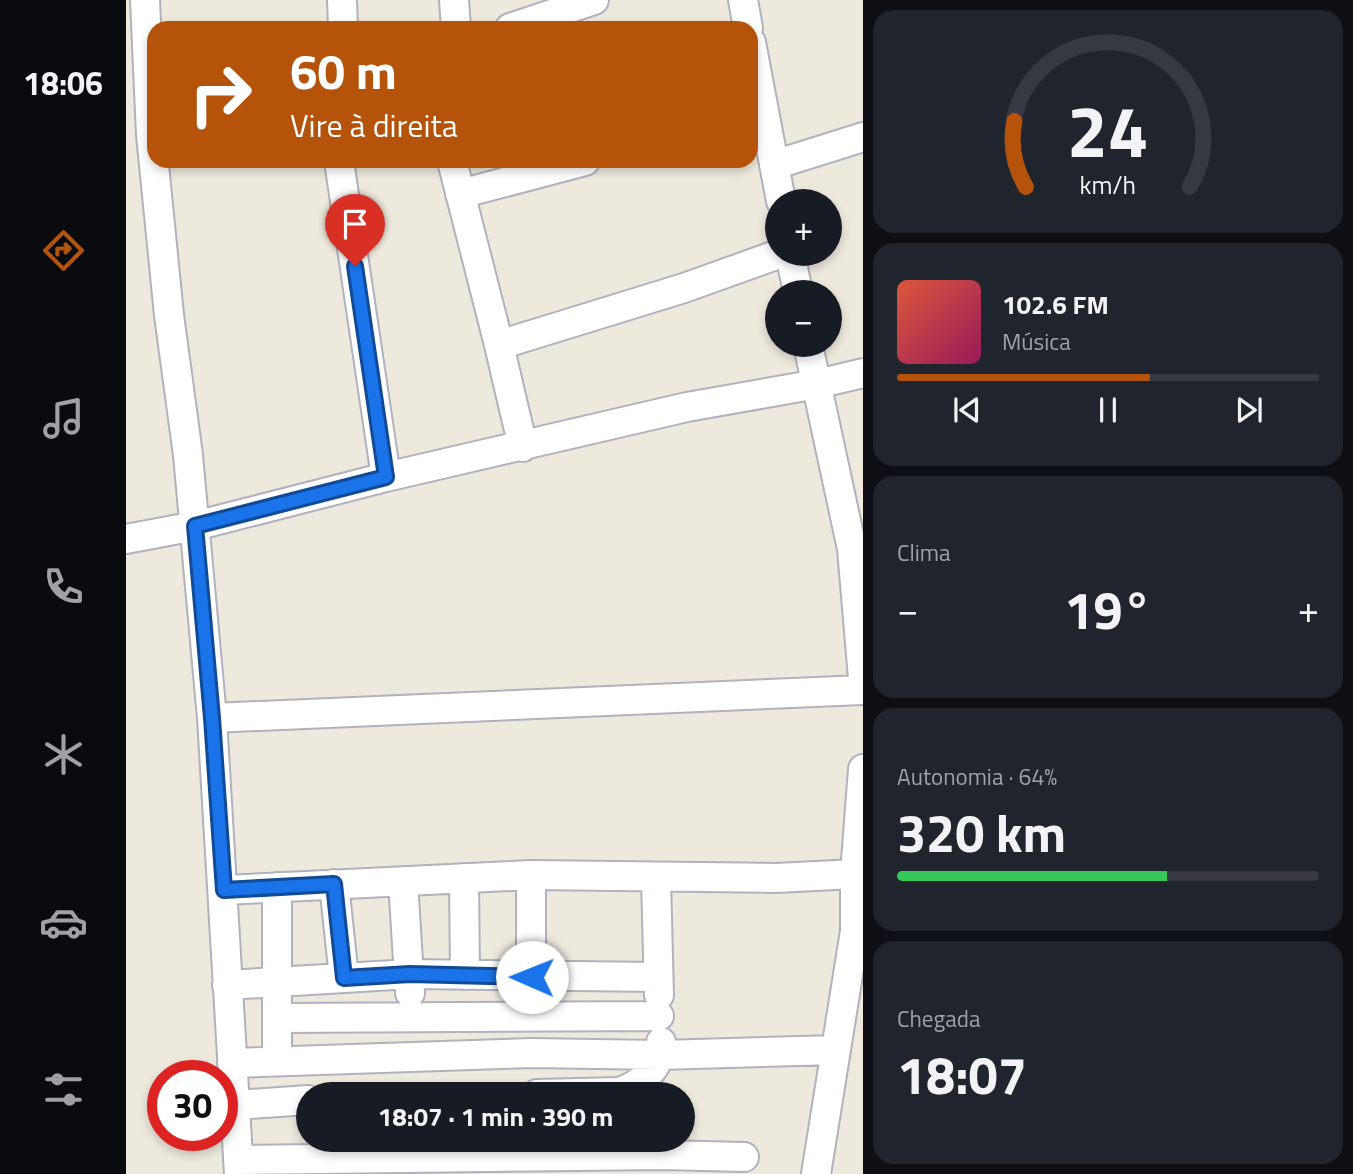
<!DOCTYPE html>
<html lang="pt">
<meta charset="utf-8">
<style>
body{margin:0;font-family:"Titillium Web",sans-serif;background:#20242c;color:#f1f3f6;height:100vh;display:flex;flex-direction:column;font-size:26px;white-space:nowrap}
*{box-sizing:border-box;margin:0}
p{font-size:23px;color:#9ea1a6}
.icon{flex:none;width:38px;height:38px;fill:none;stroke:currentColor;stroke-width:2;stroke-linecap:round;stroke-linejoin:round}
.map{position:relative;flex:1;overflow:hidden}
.panel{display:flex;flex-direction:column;gap:10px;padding:10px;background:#0d0f14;width:490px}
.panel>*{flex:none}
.guide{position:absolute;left:21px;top:21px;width:611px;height:147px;border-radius:21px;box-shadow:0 4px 10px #0003;background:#b45309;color:#fff;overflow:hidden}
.fabs{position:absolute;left:639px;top:189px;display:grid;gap:14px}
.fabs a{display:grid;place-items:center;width:77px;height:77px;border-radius:50%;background:#171b24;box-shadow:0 4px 10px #0003;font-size:35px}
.speed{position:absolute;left:21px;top:1060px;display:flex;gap:14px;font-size:35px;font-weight:700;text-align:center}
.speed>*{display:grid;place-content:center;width:91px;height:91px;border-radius:50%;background:#171b24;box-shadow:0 4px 10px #0003;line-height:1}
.speed .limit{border:10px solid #d22;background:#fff;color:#111}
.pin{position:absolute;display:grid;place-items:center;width:60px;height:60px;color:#fff;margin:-72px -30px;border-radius:50% 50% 50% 0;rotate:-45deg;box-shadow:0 0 7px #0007}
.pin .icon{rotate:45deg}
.me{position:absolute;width:77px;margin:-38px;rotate:271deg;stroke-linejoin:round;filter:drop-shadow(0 0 5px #0008)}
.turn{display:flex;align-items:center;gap:24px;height:147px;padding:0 28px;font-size:32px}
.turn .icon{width:91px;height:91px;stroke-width:2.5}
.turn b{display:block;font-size:49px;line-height:60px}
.big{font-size:52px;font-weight:700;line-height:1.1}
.panel .card{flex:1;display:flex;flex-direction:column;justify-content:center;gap:10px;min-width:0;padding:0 24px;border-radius:21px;background:#20242c}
.panel .dial{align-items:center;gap:0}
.dial svg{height:182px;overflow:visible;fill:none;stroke:#363941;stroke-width:7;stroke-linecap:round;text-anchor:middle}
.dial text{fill:#f1f3f6;stroke:none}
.song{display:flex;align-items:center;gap:21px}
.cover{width:84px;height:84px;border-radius:10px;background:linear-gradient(135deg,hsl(10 70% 55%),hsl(330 70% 35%))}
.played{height:7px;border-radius:4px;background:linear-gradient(90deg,#b45309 60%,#363941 60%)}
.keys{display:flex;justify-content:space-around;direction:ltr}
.heat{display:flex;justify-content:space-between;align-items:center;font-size:38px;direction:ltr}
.charge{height:10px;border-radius:5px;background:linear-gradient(90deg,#34c759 64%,#363941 0)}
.trip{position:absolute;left:170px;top:1082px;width:399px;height:70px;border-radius:35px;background:#171b24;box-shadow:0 4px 10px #0003;font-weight:700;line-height:70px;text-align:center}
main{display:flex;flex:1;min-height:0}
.tab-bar{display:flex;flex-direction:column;width:126px;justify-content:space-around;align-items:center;background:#090b0e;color:#9ea1a6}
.tab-bar .icon{width:49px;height:49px}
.tab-bar .active{color:#b45309}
.tab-bar b{font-size:32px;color:#f1f3f6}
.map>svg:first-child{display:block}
</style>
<main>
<nav class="tab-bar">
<b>18:06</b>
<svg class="icon active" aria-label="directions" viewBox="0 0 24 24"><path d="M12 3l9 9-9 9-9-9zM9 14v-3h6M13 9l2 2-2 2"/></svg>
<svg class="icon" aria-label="music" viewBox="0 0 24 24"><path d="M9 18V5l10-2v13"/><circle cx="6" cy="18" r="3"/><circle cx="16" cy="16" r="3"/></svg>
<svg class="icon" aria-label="phone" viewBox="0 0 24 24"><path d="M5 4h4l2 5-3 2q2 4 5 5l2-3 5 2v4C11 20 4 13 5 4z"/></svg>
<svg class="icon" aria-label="climate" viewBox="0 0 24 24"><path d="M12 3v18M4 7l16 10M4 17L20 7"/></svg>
<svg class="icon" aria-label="car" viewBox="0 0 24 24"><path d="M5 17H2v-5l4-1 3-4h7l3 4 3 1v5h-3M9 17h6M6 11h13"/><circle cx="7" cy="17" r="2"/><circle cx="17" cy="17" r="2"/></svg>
<svg class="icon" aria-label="filters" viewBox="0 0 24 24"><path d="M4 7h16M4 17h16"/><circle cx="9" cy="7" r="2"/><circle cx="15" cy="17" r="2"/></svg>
</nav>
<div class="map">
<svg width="737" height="1174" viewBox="0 0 737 1174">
<rect width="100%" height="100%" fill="#ede9dd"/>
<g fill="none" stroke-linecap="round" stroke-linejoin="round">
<g stroke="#b1b1bf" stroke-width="32">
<path id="minor" d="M 19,0 L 25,135 L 43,315 L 62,455 L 86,718 L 113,1174
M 216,0 L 217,28
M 328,0 L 330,28
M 617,0 L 622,28
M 384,28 L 468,0
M 625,42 L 655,201
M 213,161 L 260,477
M 326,161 L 373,345 L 397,447
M 648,165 L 737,137
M 334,194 L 459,161
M 664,254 L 672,292
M 373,345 L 558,288 L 653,254
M 682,345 L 726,549 L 737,678
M 0,539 L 69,526 L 260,477 L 561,407 L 691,384 L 737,373
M 86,718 L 737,690
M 405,875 L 405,995
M 338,878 L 339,975
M 530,879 L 533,995
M 277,881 L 284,993
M 208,884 L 218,978
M 98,890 L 405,875 L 650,878 L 729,874
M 101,985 L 284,974 L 532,977
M 152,1018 L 533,1016
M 151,1061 L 151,887
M 106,1063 L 405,1053 L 535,1055 L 710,1050
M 411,1094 L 493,1092 C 515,1085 536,1067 535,1042
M 109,1105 L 182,1100
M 112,1160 L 537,1155 L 618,1157
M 690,1174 L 729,931 L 729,874 L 737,769"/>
</g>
<use href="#minor" stroke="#fff" stroke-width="28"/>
</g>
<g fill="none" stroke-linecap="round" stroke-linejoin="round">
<g stroke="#114b97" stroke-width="18">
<path id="route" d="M 229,266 L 260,477 L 69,526 L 86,718 L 98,890 L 208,884 L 218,978 L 284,974 L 406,977"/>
</g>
<use href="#route" stroke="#1a73e8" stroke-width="12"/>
</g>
</svg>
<div class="fabs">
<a>+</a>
<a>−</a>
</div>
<div class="speed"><div class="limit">30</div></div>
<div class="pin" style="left:229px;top:266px;background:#d93025"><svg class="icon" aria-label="arrive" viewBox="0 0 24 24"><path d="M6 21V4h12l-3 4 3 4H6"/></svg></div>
<svg class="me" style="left:406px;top:977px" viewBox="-20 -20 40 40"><circle r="19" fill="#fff"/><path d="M0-13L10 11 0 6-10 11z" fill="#1a73e8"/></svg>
<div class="trip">18:07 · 1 min · 390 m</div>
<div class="guide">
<div class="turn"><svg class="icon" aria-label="right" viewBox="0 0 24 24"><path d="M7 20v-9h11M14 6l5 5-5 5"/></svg><div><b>60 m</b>Vire à direita</div></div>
</div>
</div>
<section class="panel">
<div class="card dial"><svg viewBox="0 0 100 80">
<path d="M14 69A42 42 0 1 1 86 69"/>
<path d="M14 69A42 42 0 0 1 9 40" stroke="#b45309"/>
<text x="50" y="56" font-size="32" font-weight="700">24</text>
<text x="50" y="72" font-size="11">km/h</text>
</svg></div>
<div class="card">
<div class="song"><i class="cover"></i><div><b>102.6 FM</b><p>Música</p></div></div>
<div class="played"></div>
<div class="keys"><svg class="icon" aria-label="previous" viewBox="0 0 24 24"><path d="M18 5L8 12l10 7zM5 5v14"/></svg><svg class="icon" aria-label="pause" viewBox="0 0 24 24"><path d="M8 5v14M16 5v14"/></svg><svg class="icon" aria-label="next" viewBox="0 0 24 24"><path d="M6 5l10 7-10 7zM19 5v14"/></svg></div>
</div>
<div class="card"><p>Clima</p>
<div class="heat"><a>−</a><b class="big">19°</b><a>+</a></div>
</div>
<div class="card"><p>Autonomia · 64%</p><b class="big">320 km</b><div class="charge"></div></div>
<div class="card"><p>Chegada</p><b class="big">18:07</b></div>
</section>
</main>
